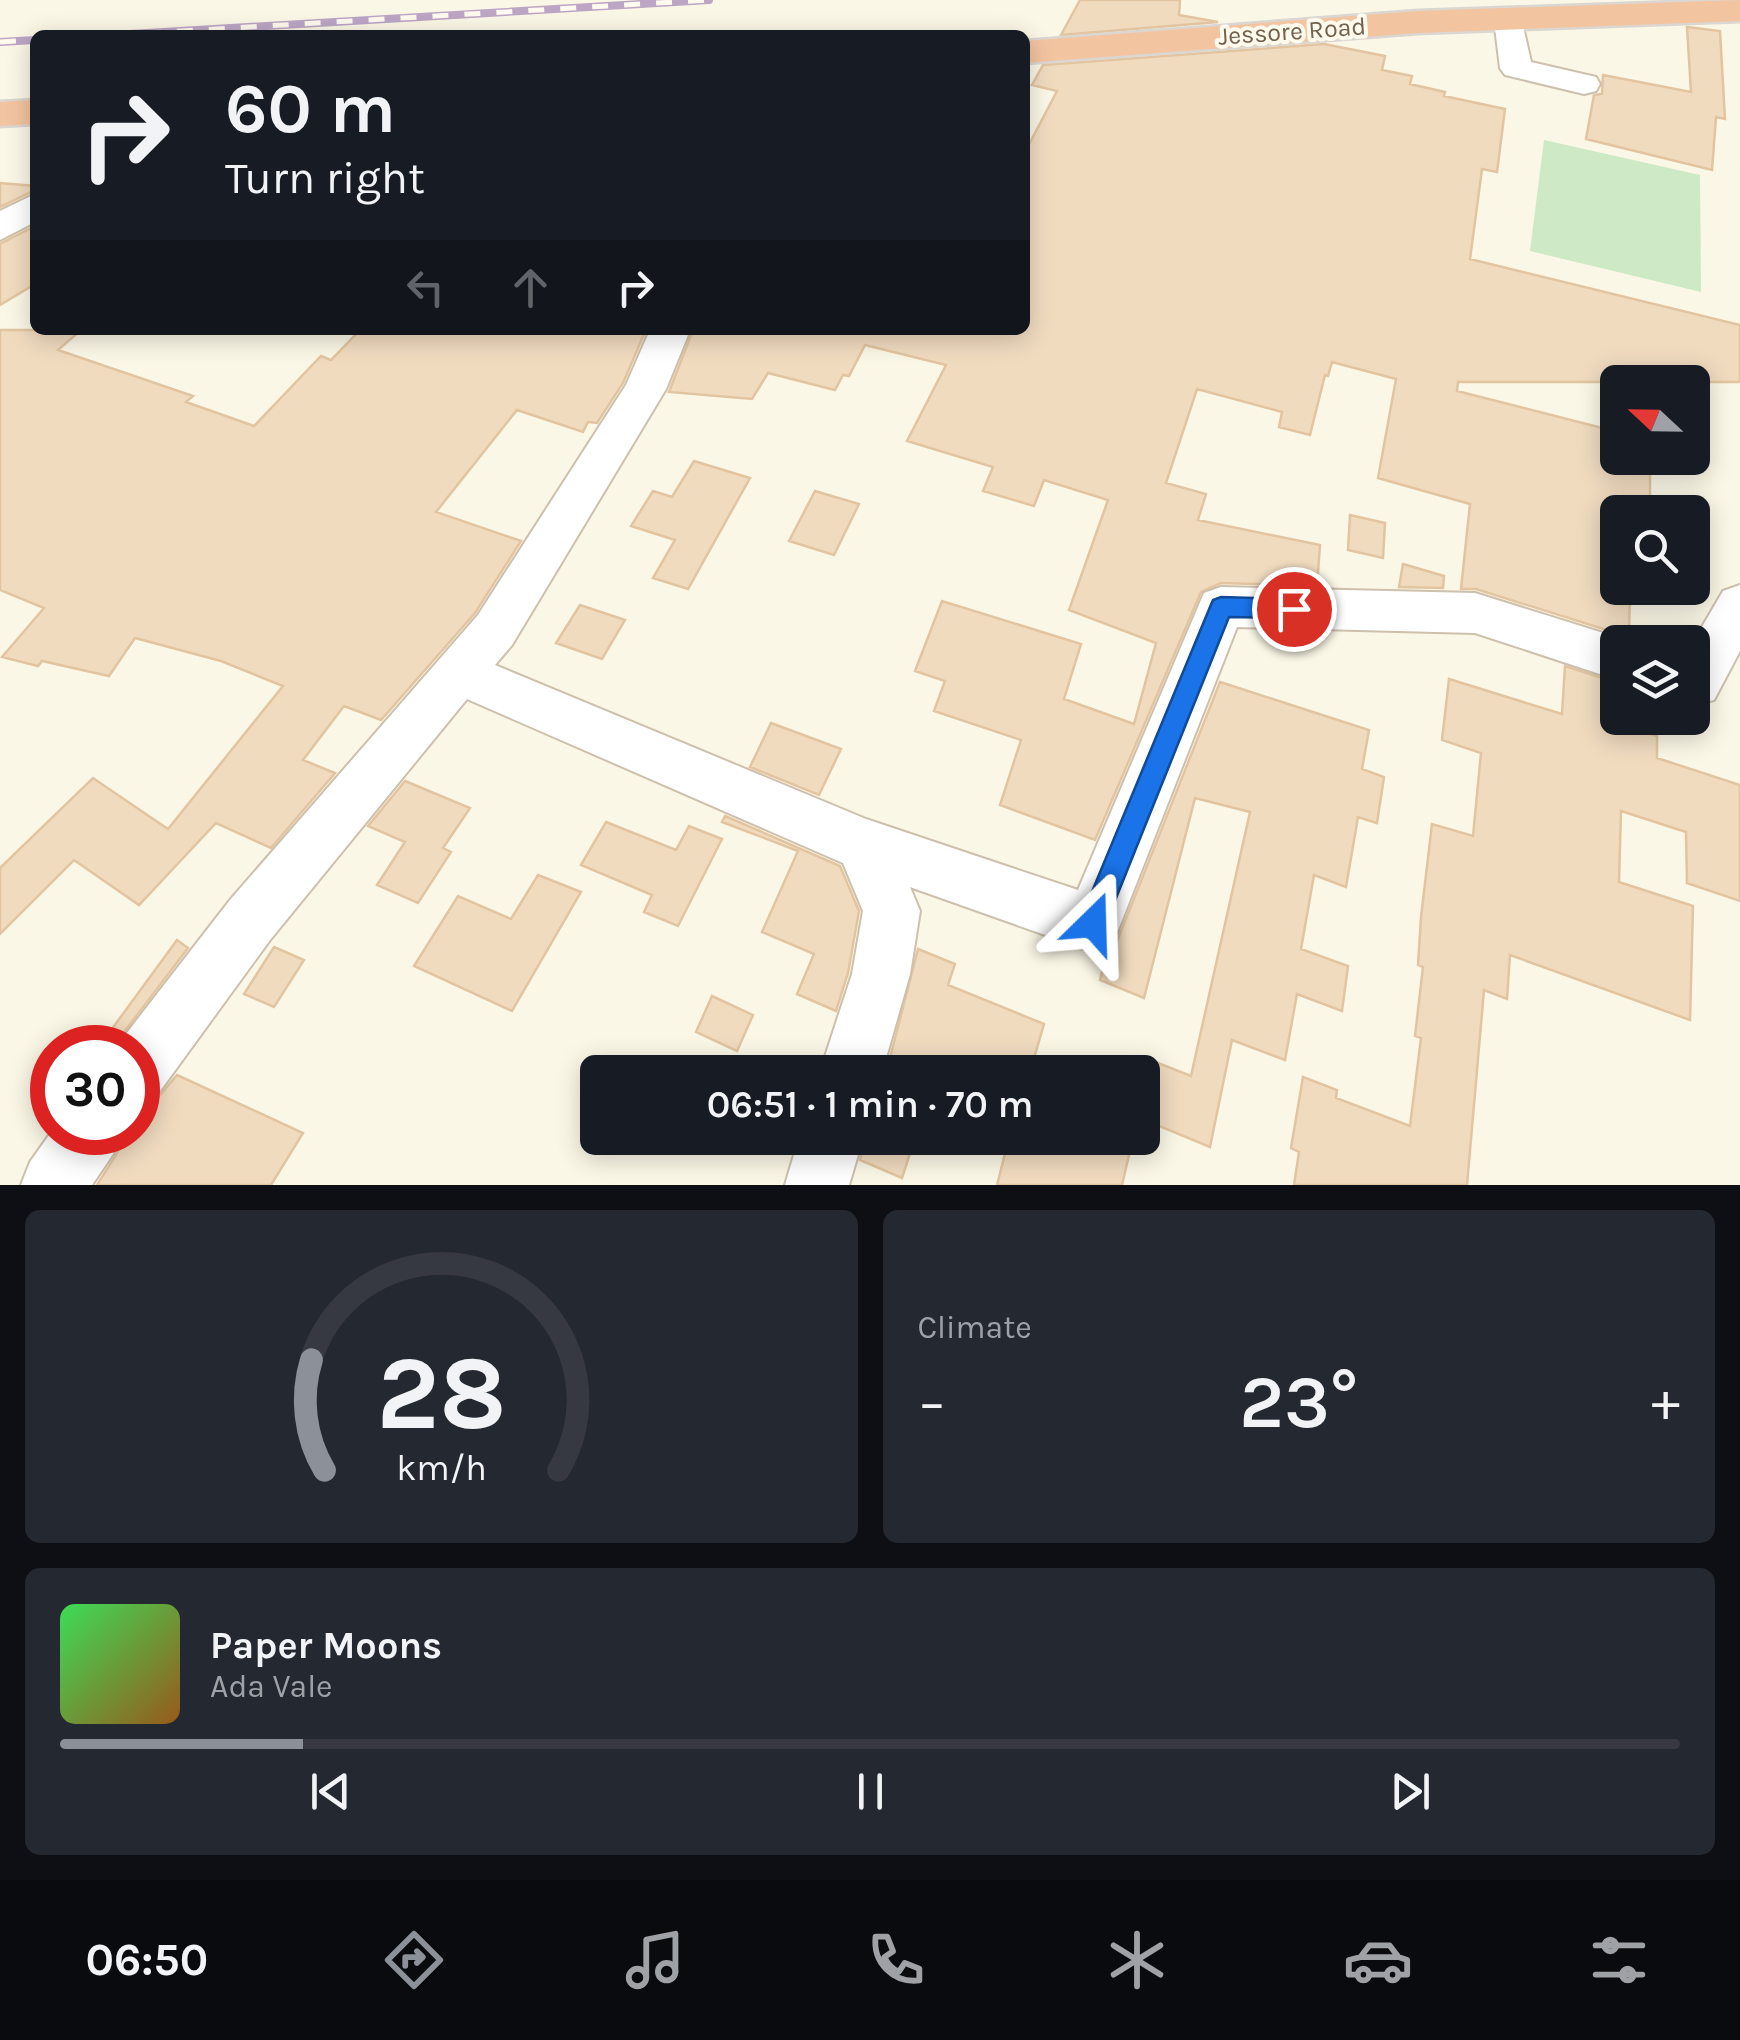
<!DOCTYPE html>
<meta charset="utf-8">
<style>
body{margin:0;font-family:Karla,sans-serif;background:#242831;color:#f1f3f6;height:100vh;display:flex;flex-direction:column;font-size:38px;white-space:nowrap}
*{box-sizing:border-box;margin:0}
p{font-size:32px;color:#9ea1a6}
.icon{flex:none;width:55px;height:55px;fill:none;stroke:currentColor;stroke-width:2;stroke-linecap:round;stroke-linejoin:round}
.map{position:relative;height:1185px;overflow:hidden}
.side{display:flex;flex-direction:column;gap:25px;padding:25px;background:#0d0f14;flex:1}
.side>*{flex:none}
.banner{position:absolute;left:30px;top:30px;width:1000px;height:305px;border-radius:15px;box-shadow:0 5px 25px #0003;background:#171b24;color:#f1f3f6;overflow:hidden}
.needle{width:65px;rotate:292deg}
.controls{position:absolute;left:1600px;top:365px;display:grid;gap:20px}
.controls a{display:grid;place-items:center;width:110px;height:110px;border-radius:15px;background:#171b24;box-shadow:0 5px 25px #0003;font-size:50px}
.speed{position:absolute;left:30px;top:1025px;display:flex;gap:20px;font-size:50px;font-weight:700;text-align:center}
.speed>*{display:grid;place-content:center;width:130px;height:130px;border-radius:50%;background:#171b24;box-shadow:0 5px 25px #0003;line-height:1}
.speed .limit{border:15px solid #d22;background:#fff;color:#111}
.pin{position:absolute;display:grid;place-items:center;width:85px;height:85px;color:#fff;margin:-42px;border:5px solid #fff;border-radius:50%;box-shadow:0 2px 10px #0007}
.me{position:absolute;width:110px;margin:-55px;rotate:22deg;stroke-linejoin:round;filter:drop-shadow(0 0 8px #0008)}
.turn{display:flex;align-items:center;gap:35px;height:210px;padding:0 30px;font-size:45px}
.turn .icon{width:130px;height:130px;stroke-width:2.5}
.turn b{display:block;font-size:70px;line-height:85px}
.lanes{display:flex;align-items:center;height:95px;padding:0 30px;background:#0003;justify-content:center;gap:50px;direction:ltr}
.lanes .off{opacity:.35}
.big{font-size:75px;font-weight:600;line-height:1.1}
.side .tile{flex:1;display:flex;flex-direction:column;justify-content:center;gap:15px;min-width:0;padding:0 35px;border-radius:15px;background:#242831}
.side .dial{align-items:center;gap:0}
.dial svg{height:260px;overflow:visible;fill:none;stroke:#363941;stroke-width:7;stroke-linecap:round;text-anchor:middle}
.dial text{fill:#f1f3f6;stroke:none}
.song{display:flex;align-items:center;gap:30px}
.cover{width:120px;height:120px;border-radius:15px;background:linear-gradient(135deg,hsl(130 70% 55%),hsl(30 70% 35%))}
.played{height:10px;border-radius:5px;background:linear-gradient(90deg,#8c9099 15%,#363941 15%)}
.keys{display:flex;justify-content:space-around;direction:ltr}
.heat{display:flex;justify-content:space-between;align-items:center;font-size:55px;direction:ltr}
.side .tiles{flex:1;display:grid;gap:25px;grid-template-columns:1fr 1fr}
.tile:last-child{grid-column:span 2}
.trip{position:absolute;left:580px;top:1055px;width:580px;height:100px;border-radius:15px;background:#171b24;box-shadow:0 5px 25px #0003;font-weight:600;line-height:100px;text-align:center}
.menu{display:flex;height:160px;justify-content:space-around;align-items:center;background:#090b0e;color:#9ea1a6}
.menu .icon{width:70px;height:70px}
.menu .selected{color:#8c9099}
.menu b{font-size:45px;color:#f1f3f6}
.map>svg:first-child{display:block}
</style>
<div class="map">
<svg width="1740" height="1185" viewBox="0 0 1740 1185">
<rect width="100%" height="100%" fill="#fbf7e6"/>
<path fill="#cde9c5" d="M 1544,140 L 1700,175 L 1701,292 L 1530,251 Z"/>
<path fill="#f0dbbf" stroke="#e2c5a0" stroke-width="2.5" d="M 1080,0 L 1180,0 L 1179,15 L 1218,22 L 1061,35 Z
M 1687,27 L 1720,31 L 1725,119 L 1716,117 L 1712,170 L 1586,139 L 1594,95 L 1602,94 L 1603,75 L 1691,92 Z
M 1324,44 L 1385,56 L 1382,70 L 1412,76 L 1410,84 L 1445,92 L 1444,96 L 1505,109 L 1497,172 L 1482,169 L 1470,259 L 1740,325 L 1740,382 L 1458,382 L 1457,391 L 1618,432 L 1618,458 L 1650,458 L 1650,507 L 1618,498 L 1618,588 L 1630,588 L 1629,637 L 1476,589 L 1461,589 L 1470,504 L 1378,478 L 1396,379 L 1332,362 L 1328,376 L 1325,375 L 1310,435 L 1279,427 L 1282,412 L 1197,389 L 1166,483 L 1206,494 L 1198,520 L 1320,545 L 1317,586 L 1221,583 L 1201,592 L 1095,840 L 1000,805 L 1021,740 L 934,711 L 945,681 L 915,671 L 942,601 L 1081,644 L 1064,699 L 1134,724 L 1156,643 L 1069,610 L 1108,500 L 1044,480 L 1034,506 L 983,491 L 993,467 L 907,441 L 946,365 L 865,345 L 849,376 L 843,375 L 835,390 L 768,373 L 752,399 L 669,392 L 693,330 L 1025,330 L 1025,152 L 1057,91 L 1032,85 L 1043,65 Z
M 0,183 L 35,186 L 35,190 L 0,207 Z
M 35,226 L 35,284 L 0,305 L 0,244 Z
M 0,330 L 81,330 L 58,350 L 193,396 L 186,402 L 254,426 L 321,356 L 331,360 L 360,330 L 631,330 L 644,334 L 623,383 L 597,423 L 588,422 L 583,432 L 517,410 L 436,512 L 521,541 L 475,613 L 381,720 L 344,706 L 303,760 L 335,773 L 271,848 L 216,823 L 139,905 L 74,860 L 0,934 L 0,868 L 93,778 L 168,829 L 283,686 L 221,661 L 135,638 L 109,676 L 42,661 L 38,666 L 2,657 L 44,608 L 0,590 Z
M 694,461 L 750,478 L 688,589 L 653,578 L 675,540 L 631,526 L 653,491 L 672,497 Z
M 815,491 L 859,504 L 834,555 L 789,541 Z
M 1350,515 L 1385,523 L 1383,558 L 1348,550 Z
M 1403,564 L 1444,576 L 1443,588 L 1399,587 Z
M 580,605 L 625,620 L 602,659 L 556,643 Z
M 1565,666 L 1618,683 L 1618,722 L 1657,736 L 1657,758 L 1740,785 L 1740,901 L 1687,883 L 1686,832 L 1621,811 L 1619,882 L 1693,906 L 1690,1020 L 1510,955 L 1507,999 L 1484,990 L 1467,1185 L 1294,1185 L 1299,1152 L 1291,1148 L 1303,1077 L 1337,1090 L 1336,1098 L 1410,1126 L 1421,1038 L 1415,1036 L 1423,967 L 1418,965 L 1421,917 L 1432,824 L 1473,836 L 1481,753 L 1442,740 L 1449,679 L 1562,714 Z
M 1220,682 L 1369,730 L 1362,769 L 1384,777 L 1377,823 L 1358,817 L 1346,887 L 1314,875 L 1301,949 L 1348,966 L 1342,1011 L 1297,994 L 1285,1060 L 1232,1040 L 1210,1147 L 1142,1119 L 1142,1076 L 1154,1081 L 1158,1063 L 1191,1076 L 1250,812 L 1195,798 L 1144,998 L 1100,980 L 1108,949 L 1116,944 Z
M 771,723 L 841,749 L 819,795 L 750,767 Z
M 405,781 L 470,808 L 443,848 L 451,852 L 418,903 L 377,885 L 405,842 L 368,826 Z
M 725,816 L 840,866 L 859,911 L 848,973 L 836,1011 L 797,994 L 814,954 L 762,932 L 798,851 L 722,822 Z
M 606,822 L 676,850 L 689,826 L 722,839 L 678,926 L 644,912 L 652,895 L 581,865 Z
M 538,875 L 581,892 L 512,1011 L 414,966 L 458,896 L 511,919 Z
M 177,940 L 188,948 L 112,1048 L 98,1048 Z
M 274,947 L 304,960 L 274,1007 L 244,994 Z
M 918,949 L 955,964 L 948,985 L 1044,1024 L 1030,1072 L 925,1072 L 890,1058 Z
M 712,996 L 753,1015 L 737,1051 L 696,1032 Z
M 177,1075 L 303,1133 L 271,1185 L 97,1185 L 116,1155 L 125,1132 L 138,1132 L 138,1103 L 161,1094 Z
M 866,1138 L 915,1138 L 902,1178 L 860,1160 Z
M 1009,1138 L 1133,1138 L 1122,1185 L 997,1185 Z"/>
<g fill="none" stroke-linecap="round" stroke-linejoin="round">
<g stroke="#cdc0ad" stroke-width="4">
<path id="minor" d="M 1509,10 L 1520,13 L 1531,62 L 1596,77 L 1600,84 L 1596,91 L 1584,94 L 1505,75 L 1500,68 L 1494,19 L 1498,13 Z
M 35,194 L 35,222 L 0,240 L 0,211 Z
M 650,330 L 690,330 L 666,389 L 512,645 L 495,665 L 866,819 L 1078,890 L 1204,593 L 1221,587 L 1475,593 L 1632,642 L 1618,642 L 1618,680 L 1475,633 L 1237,627 L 1113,943 L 1093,952 L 910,887 L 920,911 L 910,974 L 882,1072 L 820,1072 L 852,974 L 863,911 L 843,863 L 467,699 L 270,940 L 160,1091 L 138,1100 L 138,1048 L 116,1047 L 230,900 L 478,615 L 626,385 Z
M 1740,585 L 1740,651 L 1714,700 L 1692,705 L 1692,644 L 1723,591 Z
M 52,1131 L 52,1132 L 122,1132 L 113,1154 L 92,1185 L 21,1185 L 30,1162 Z
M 799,1138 L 863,1138 L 849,1185 L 785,1185 Z"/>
</g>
<g stroke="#dbd6d0" stroke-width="5">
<path id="highway" d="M 1740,0 L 1740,21 L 1418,33 L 1025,63 L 1025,41 L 1418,11 Z
M 35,100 L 35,124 L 0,126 L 0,102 Z"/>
</g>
<use href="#minor" fill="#fff" fill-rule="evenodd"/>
<use href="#highway" fill="#f3c4a0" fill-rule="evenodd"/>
<g stroke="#bca5c5" stroke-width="8">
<path id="rail" d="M 113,35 L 709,0
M 0,42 L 35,40"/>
</g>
<use href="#rail" stroke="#fefaed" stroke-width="5" stroke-dasharray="16" stroke-linecap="butt"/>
</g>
<path fill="#1a73e8" stroke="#114b97" stroke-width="2.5" d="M 1221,597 L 1294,599 L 1302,602 L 1305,609 L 1302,616 L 1294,618 L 1229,617 L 1102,933 L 1093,937 L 1083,933 L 1079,923 L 1210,607 L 1213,600 Z"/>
<g text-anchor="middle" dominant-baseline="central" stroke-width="8" stroke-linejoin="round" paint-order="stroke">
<g font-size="25" fill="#74614c" stroke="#fefaed">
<text transform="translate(1292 31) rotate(-4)">Jessore Road</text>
</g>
</g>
</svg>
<div class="controls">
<a><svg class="needle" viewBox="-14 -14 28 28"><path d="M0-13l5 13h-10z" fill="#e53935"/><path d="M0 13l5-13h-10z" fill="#9ea1a6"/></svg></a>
<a><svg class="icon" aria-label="search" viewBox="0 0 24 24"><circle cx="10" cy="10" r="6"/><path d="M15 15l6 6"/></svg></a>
<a><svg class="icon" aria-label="layers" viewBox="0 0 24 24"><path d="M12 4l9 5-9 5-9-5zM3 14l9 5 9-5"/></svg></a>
</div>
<div class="speed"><div class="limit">30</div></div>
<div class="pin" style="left:1294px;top:609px;background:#d93025"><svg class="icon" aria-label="arrive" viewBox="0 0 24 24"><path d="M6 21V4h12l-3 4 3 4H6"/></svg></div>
<svg class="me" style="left:1093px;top:923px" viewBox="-20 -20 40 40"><path d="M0-17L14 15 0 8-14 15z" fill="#1a73e8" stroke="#fff" stroke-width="4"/></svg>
<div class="trip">06:51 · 1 min · 70 m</div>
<div class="banner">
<div class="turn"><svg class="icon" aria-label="right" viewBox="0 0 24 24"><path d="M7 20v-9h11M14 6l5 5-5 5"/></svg><div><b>60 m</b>Turn right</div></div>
<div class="lanes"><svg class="icon off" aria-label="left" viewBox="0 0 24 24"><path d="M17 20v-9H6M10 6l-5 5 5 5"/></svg><svg class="icon off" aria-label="ahead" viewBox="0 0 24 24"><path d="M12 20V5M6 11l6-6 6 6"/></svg><svg class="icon" aria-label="right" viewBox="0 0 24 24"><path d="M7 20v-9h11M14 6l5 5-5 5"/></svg></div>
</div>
</div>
<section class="side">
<div class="tiles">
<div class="tile dial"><svg viewBox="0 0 100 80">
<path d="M14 69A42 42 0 1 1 86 69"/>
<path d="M14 69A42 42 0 0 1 10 35" stroke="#8c9099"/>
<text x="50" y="56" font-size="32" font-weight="700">28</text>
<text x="50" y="72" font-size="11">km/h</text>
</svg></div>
<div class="tile"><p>Climate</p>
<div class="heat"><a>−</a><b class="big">23°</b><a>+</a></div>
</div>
<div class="tile">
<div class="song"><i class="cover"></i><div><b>Paper Moons</b><p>Ada Vale</p></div></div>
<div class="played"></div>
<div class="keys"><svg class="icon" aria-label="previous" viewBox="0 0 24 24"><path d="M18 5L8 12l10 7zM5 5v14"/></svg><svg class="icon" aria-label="pause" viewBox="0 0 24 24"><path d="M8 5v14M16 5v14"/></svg><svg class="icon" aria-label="next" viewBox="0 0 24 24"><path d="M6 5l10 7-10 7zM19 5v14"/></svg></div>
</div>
</div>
</section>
<nav class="menu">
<b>06:50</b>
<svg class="icon selected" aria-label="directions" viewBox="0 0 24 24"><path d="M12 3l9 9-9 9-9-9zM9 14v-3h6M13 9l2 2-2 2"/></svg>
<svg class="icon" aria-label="music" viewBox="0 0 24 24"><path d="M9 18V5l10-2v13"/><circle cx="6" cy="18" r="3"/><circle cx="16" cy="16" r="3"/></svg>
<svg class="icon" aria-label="phone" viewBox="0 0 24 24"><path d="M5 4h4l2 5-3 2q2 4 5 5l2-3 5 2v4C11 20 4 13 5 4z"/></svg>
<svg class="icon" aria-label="climate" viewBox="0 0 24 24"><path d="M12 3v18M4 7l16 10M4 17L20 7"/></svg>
<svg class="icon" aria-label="car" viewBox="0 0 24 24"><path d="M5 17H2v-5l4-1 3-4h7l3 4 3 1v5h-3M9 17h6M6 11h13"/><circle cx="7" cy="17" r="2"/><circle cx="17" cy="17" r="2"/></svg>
<svg class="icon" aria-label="filters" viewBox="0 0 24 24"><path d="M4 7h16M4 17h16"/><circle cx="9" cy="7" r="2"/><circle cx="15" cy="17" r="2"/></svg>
</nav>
